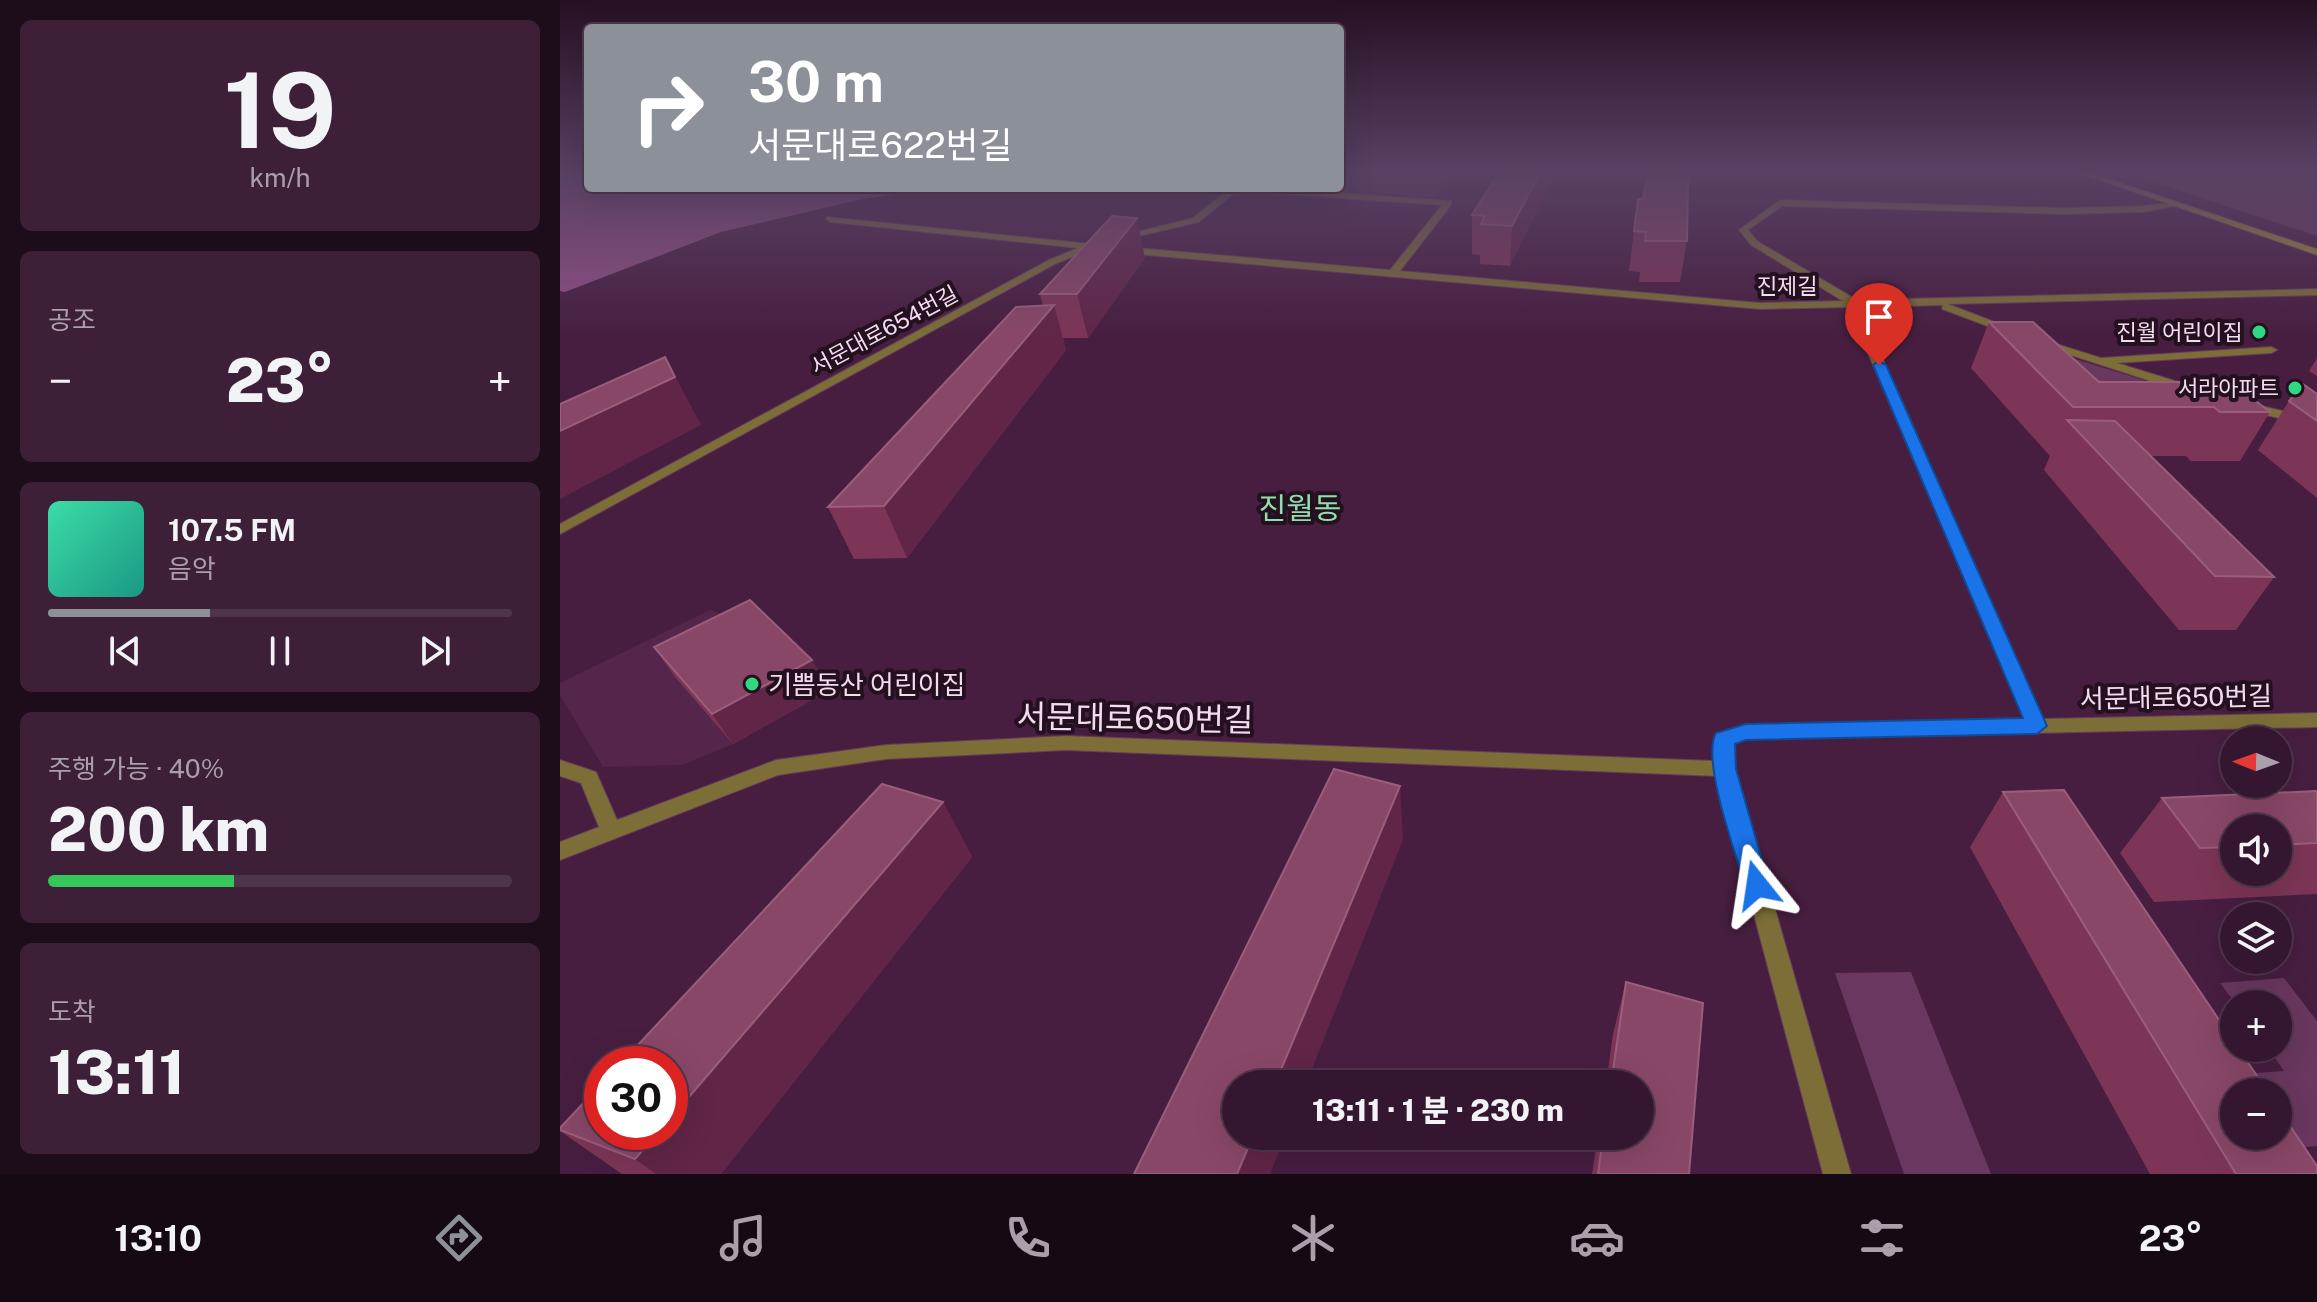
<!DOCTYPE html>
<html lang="ko">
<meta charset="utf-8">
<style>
body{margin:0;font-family:"Public Sans","Noto Sans KR",sans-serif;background:#3d1f38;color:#f1f3f6;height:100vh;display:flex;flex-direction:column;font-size:30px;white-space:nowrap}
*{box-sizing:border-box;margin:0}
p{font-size:26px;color:#aa9fab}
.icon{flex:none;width:44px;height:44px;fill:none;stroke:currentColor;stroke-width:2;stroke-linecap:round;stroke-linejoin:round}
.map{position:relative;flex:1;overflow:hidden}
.side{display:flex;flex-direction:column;gap:20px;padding:20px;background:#1d0c1a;width:560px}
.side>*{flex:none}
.hud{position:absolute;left:24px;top:24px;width:760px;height:168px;border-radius:8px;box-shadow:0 8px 32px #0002,0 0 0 2px #4f354c;background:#8c9099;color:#fff;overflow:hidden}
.needle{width:52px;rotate:271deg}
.controls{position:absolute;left:1660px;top:726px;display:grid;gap:16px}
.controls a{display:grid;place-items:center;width:72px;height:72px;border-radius:50%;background:#351630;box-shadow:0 8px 32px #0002,0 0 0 2px #4f354c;font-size:40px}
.speed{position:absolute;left:24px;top:1046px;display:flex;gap:16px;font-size:40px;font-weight:700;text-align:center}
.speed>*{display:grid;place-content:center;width:104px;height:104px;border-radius:50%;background:#351630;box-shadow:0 8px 32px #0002,0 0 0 2px #4f354c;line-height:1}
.speed .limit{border:12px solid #d22;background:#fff;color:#111}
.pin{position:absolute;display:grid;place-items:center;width:68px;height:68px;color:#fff;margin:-82px -34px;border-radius:50% 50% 50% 0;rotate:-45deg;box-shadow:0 0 8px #0007}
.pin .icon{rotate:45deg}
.me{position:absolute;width:88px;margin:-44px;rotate:345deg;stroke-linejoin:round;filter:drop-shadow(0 0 6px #0008)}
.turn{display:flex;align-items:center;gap:28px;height:168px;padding:0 32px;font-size:36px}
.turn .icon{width:104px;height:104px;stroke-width:2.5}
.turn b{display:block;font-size:56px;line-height:68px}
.big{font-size:60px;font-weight:800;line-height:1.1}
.side .widget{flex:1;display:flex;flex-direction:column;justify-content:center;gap:12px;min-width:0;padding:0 28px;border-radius:12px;background:#3d1f38}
.side .dial{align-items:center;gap:0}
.dial b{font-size:104px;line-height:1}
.song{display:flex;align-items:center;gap:24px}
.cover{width:96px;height:96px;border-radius:12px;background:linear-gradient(135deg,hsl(160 70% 55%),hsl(170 70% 35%))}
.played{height:8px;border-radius:4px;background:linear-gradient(90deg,#8c9099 35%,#4f354c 35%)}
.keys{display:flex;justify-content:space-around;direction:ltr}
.heat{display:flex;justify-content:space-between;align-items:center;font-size:44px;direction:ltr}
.charge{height:12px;border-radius:6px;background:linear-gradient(90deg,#34c759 40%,#4f354c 0)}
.trip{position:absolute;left:662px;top:1070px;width:432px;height:80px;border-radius:40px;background:#351630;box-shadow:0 8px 32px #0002,0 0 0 2px #4f354c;font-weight:800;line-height:80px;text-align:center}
.menu{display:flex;height:128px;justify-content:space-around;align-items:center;background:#150913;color:#aa9fab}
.menu .icon{width:56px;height:56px}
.menu .selected{color:#8c9099}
.menu b{font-size:36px;color:#f1f3f6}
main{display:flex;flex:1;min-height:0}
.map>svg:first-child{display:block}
</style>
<main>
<section class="side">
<div class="widget dial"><b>19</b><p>km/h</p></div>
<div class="widget"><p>공조</p>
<div class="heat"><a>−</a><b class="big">23°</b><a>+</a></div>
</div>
<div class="widget">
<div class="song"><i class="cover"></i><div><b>107.5 FM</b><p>음악</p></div></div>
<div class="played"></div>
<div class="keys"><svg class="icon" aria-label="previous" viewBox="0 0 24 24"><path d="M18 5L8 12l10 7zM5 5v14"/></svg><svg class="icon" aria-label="pause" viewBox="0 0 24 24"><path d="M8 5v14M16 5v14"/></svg><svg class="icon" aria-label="next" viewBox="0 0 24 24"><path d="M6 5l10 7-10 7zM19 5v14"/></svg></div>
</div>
<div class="widget"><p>주행 가능 · 40%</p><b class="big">200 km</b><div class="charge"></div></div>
<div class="widget"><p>도착</p><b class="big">13:11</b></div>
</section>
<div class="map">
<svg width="1757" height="1174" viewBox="0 0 1757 1174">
<rect width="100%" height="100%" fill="#471e40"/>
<path fill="#54264c" d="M 780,171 L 892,171 L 877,197 L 752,188 L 780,188 Z
M 150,610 L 208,630 L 270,690 L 173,744 L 122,765 L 43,767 L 0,695 L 0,683 Z"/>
<path fill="#69375f" d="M 1560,171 L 1757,171 L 1757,236 Z
M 1493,352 L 1612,389 L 1537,394 Z
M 1351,972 L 1431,1174 L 1344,1174 L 1275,973 Z
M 1724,978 L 1757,1021 L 1757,1146 L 1734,1148 L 1718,1124 L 1718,1092 L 1696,1092 L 1684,1074 L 1724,1071 L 1708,1048 L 1718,1048 L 1718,1004 L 1676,1004 L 1660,983 Z"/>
<path fill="#915084" d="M 0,171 L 28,171 L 28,188 L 374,188 L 298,200 L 161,232 L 5,292 L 0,291 Z"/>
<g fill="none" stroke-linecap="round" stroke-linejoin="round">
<g stroke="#633c5c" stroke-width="2">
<path id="street" d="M 670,188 L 711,188 L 891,201 L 891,205 L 840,271 L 1200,303 L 1283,301 L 1191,245 L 1179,230 L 1220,200 L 1503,208 L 1583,206 L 1615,202 L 1615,206 L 1583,212 L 1503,214 L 1222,206 L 1188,230 L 1197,241 L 1297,300 L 1757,289 L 1757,295 L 1388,304 L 1450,328 L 1450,332 L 1446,333 L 1382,309 L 1383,305 L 1304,307 L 1313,337 L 1483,719 L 1757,713 L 1757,727 L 1186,739 L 1173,743 L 1175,769 L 1291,1174 L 1263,1174 L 1157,776 L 506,750 L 326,759 L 218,775 L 0,860 L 0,842 L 39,827 L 21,783 L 0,776 L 0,760 L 36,772 L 57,820 L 216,760 L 326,745 L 506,736 L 1155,761 L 1154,739 L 1156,734 L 1186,725 L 1465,719 L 1301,337 L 1293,307 L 1200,309 L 529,250 L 495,264 L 0,534 L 0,524 L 489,260 L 518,248 L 270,222 L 266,219 L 267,217 L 531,244 L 830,270 L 882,205 L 677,191 L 639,222 L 562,240 L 557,237 L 633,218 Z
M 1487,341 L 1541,358 L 1711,347 L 1717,350 L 1711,353 L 1557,363 L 1625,384 L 1625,390 L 1621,391 L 1483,346 L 1481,344 Z
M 1689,403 L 1757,419 L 1757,427 L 1685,410 L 1685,404 Z"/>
</g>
<g stroke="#633c5c" stroke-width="2">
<path id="secondary" d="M 1513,171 L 1526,171 L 1757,249 L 1757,255 Z"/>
</g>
<use href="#street" fill="#7c6e36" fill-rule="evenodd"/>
<use href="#secondary" fill="#a78f2f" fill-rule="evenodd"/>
</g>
<path fill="#7c3556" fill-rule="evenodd" d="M 940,171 L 996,171 L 950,266 L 920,264 L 920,255 L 912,254 L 912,215 Z
M 1128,186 L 1127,241 L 1120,282 L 1079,282 L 1080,272 L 1069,271 L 1078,199 L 1083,199 Z
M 585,258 L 528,338 L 503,338 L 506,350 L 347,558 L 294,559 L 268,507 L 483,306 L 480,294 Z
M 1429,322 L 1539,382 L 1710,412 L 1680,461 L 1631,461 L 1626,456 L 1591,456 L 1714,577 L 1676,630 L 1619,630 L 1484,470 L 1490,456 L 1411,368 Z
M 1757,358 L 1757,376 L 1749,371 Z
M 1757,394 L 1757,498 L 1698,450 L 1729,401 Z
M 94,647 L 252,660 L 270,690 L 173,744 L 115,677 Z
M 1757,791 L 1757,894 L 1594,902 L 1560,853 L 1602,798 ZM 1674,828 L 1718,828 L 1718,872 L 1674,872 Z
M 1443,792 L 1757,1174 L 1590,1174 L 1410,847 Z
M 383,802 L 412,857 L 161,1174 L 62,1174 L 0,1131 Z
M 1066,982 L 1129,1174 L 1032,1174 L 1038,1136 L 1080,1136 L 1080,1084 L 1046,1084 L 1053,1034 Z"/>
<path fill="#612547" d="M 981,171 L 996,171 L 950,266 L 952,226 Z
M 1325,171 L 1346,171 L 1324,175 Z
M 577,218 L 585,258 L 528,338 L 517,294 Z
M 494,305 L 506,350 L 347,558 L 324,506 Z
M 105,357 L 141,425 L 0,499 L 0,431 Z
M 252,660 L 270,690 L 173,744 L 152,714 Z
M 840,786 L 843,840 L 746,1084 L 715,1084 Z
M 383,802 L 412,857 L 161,1174 L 96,1174 L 75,1159 L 99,1132 L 110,1132 L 110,1119 Z
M 693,1136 L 725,1136 L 710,1174 L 677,1174 Z"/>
<path fill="#894767" stroke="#9a5e7c" stroke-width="2" d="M 940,171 L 981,171 L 952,226 L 921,224 L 925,216 L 912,215 Z
M 1088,171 L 1130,171 L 1128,186 L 1127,241 L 1085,241 L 1086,232 L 1074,231 L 1078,199 L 1083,199 Z
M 552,216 L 577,218 L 517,294 L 480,294 Z
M 494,305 L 324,506 L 268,507 L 456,307 Z
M 1429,322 L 1473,322 L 1539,382 L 1646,382 L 1675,385 L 1710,412 L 1660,412 L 1654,407 L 1513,407 Z
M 105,357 L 115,377 L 0,431 L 0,404 Z
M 1743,384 L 1757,394 L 1757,421 L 1729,401 Z
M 1507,420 L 1555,421 L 1714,577 L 1655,576 Z
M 190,600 L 252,660 L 152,714 L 94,647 Z
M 774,769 L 840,786 L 715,1084 L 676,1084 L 676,1136 L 693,1136 L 677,1174 L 574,1174 Z
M 322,784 L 383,802 L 110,1119 L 110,1064 L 60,1064 Z
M 1504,790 L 1674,1042 L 1674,1048 L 1678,1048 L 1708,1092 L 1674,1092 L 1674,1136 L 1718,1136 L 1718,1108 L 1757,1166 L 1757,1174 L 1676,1174 L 1443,792 Z
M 1757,791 L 1757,843 L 1718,845 L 1718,828 L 1674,828 L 1674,847 L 1640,848 L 1602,798 Z
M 1066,982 L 1143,1003 L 1129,1174 L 1038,1174 L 1043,1136 L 1080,1136 L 1080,1084 L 1051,1084 Z
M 42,1083 L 42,1132 L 99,1132 L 75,1159 L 0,1130 L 0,1128 Z"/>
<linearGradient id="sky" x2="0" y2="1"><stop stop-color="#271023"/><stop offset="0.51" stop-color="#584164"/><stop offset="1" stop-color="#584164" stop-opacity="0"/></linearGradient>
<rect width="1757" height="336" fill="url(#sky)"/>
<path fill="#1a73e8" stroke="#114b97" stroke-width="2" d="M 1319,361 L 1326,365 L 1487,726 L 1477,734 L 1186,740 L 1175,744 L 1176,769 L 1209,885 L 1206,893 L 1197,896 L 1188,893 L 1185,885 C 1176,854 1141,760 1156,733 L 1186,724 L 1463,718 L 1313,365 Z"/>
<g fill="#31d882" stroke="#23111f" stroke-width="3">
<circle cx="1699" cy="332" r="8"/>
<circle cx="1735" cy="388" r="8"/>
<circle cx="192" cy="684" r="8"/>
</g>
<g text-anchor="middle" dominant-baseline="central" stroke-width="8" stroke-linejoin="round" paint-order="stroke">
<g font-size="22" fill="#f5dbef" stroke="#23111f">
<text x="1227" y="286">진제길</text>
<text transform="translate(324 330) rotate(-28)">서문대로654번길</text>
</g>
<g font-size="22" fill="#f5dbef" stroke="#23111f" text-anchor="end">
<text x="1683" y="332">진월 어린이집</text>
<text x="1719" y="388">서라아파트</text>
</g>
<g font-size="26" fill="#f5dbef" stroke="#23111f" text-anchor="start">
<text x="208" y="684">기쁨동산 어린이집</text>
</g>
<g font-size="26" fill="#f5dbef" stroke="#23111f">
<text transform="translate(1616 697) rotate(-1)">서문대로650번길</text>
</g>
<g font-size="30" fill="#93dcac" stroke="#23111f">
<text x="740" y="508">진월동</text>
</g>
<g font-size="32" fill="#f5dbef" stroke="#23111f">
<text transform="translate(575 718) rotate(1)">서문대로650번길</text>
</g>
</g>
</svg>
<div class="controls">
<a><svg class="needle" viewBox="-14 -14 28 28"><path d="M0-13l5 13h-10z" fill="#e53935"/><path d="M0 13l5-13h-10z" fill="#aa9fab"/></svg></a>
<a><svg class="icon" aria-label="sound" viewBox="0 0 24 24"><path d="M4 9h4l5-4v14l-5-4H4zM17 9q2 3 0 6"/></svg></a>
<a><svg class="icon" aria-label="layers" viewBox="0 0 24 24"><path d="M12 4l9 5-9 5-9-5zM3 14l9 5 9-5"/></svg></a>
<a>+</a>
<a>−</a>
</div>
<div class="speed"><div class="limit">30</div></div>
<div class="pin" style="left:1319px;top:365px;background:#d93025"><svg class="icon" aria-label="arrive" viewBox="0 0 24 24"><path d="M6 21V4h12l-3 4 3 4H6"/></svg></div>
<svg class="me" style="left:1197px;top:885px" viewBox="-20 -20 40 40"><path d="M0-17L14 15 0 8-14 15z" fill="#1a73e8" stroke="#fff" stroke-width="4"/></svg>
<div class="trip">13:11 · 1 분 · 230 m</div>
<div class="hud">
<div class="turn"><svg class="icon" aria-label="right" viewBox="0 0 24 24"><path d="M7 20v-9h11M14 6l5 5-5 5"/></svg><div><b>30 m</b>서문대로622번길</div></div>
</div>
</div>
</main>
<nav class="menu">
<b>13:10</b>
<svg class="icon selected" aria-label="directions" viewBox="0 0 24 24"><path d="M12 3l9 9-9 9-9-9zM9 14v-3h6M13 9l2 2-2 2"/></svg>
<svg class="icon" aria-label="music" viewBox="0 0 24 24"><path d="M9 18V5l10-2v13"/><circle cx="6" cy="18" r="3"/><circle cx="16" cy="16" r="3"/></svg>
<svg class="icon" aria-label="phone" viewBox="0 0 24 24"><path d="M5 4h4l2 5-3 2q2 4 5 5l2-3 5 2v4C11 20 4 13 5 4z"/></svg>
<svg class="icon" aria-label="climate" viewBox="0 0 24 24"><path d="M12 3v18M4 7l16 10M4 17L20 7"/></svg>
<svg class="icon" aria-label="car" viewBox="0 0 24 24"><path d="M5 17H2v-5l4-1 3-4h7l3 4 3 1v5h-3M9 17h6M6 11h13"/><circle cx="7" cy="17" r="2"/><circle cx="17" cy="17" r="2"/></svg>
<svg class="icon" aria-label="filters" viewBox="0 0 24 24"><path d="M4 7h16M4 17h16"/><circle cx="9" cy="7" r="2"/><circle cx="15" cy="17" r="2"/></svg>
<b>23°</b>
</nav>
